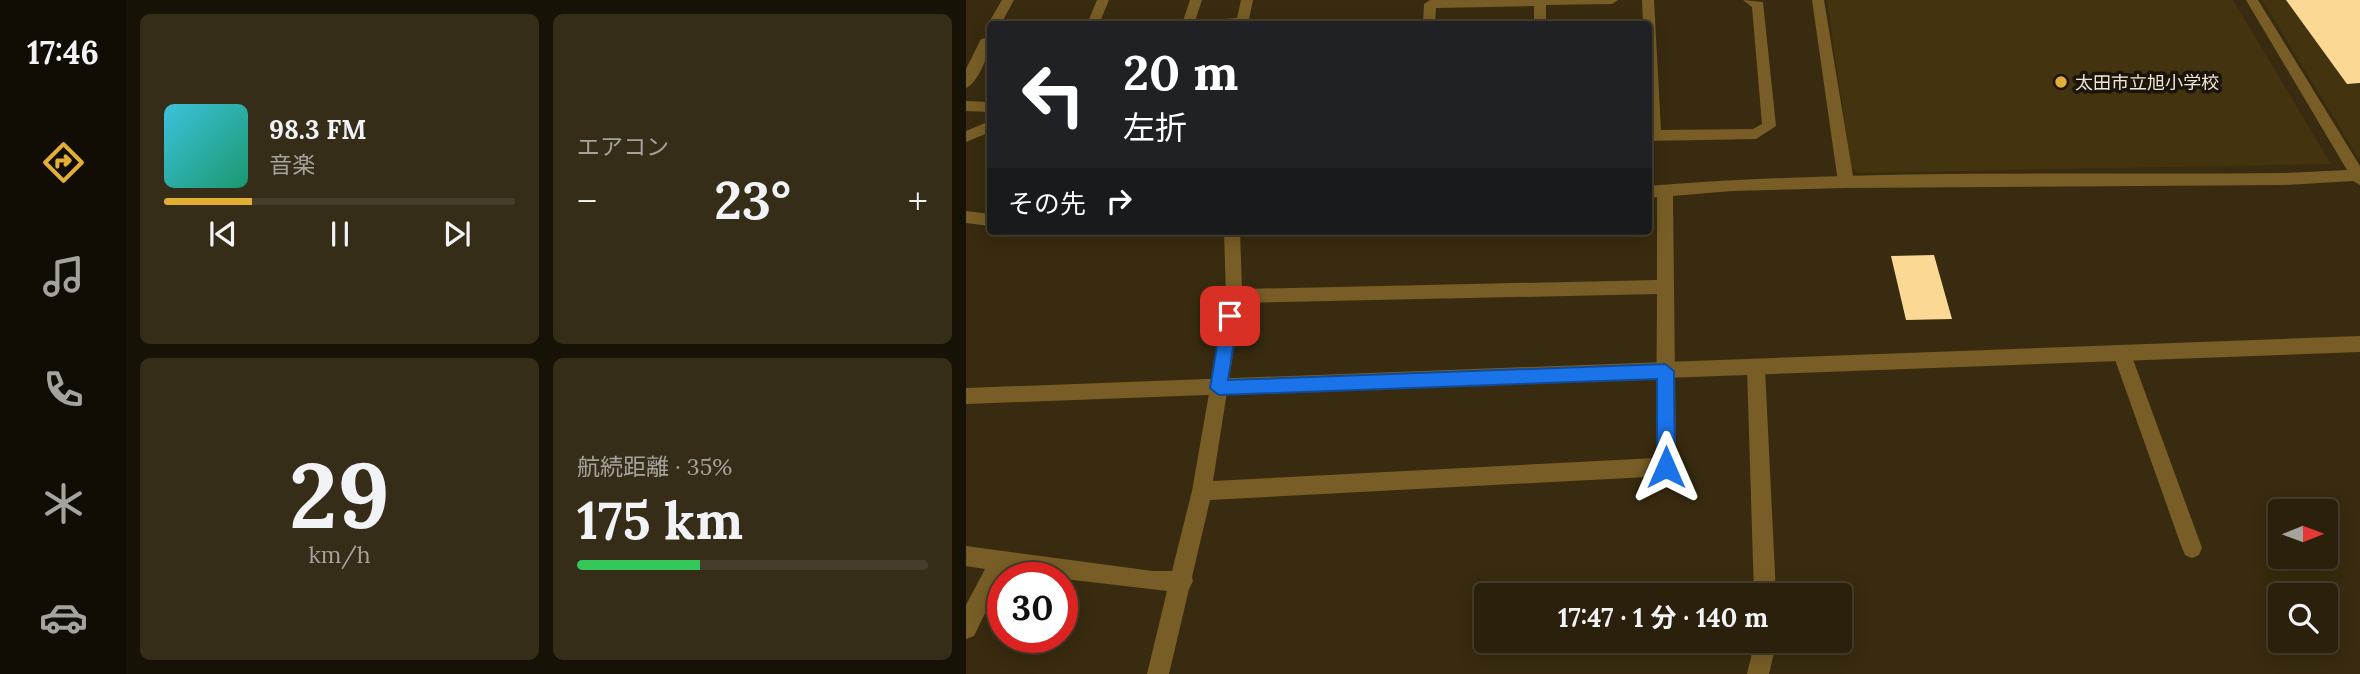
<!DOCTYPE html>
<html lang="ja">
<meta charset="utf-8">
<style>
body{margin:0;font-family:Lora,"Noto Sans JP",serif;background:#362d19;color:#f1f3f6;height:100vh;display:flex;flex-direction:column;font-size:26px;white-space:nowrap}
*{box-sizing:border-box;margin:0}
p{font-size:23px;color:#a5a39d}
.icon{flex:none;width:38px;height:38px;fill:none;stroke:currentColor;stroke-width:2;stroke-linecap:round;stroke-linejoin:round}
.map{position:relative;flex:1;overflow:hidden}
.side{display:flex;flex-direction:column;gap:14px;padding:14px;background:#171206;width:840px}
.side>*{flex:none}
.top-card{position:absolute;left:21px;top:21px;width:665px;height:214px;border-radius:7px;box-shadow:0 4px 18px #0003,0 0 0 2px #463e2c;background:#202124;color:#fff;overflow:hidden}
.needle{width:46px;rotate:89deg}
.tools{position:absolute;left:1302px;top:499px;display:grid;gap:14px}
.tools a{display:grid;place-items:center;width:70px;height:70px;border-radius:7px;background:#2a200b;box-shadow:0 4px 18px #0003,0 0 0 2px #463e2c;font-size:35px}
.speed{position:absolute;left:21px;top:562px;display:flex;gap:14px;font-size:35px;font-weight:700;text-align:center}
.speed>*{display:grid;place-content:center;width:91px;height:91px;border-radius:50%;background:#2a200b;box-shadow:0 4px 18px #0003,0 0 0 2px #463e2c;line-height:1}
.speed .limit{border:10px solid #d22;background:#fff;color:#111}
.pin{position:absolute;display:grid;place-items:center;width:60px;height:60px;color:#fff;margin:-30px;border-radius:14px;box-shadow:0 4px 10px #0006}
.me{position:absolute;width:77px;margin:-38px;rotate:0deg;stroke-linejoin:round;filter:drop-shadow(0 0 5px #0008)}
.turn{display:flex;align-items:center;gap:24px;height:147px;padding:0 21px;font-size:32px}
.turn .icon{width:91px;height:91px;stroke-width:2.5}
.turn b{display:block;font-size:49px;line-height:60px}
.then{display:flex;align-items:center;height:66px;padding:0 21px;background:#0003;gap:14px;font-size:26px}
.big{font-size:52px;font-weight:700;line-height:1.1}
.side .card{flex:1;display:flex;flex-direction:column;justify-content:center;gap:10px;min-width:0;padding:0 24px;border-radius:10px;background:#362d19}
.side .dial{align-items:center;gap:0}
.dial b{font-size:91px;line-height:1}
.song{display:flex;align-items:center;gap:21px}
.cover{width:84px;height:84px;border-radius:10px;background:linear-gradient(135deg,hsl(190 70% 55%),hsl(160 70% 35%))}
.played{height:7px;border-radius:4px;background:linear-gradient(90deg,#e3ae34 25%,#463e2c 25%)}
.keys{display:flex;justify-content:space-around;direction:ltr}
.heat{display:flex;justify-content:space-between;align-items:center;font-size:38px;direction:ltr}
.charge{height:10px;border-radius:5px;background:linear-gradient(90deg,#34c759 35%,#463e2c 0)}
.side .tiles{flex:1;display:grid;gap:14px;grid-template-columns:repeat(2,1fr)}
.trip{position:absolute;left:508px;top:583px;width:378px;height:70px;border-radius:7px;background:#2a200b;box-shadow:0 4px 18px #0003,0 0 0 2px #463e2c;font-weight:700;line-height:70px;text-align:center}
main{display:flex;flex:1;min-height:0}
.tab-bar{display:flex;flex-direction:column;width:126px;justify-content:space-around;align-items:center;background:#110d04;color:#a5a39d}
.tab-bar .icon{width:49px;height:49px}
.tab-bar .current{color:#e3ae34}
.tab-bar b{font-size:32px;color:#f1f3f6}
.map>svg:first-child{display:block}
</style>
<main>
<nav class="tab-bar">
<b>17:46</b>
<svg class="icon current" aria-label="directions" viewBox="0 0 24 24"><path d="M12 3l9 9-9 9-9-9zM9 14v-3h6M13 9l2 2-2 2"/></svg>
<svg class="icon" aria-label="music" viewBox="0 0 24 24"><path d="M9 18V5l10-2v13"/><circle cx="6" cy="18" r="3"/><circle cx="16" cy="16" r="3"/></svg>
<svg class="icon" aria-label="phone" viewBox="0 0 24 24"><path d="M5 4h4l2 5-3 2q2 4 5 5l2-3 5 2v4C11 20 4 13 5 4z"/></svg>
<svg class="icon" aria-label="climate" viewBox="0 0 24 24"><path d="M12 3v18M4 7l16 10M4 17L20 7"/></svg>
<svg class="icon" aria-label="car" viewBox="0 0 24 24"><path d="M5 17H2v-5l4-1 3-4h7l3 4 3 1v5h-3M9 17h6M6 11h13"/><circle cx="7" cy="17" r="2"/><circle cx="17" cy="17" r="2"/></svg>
</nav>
<section class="side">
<div class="tiles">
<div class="card">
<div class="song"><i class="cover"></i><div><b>98.3 FM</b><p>音楽</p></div></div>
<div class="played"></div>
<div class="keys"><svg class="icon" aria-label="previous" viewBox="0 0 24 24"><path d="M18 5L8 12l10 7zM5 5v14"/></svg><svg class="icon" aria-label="pause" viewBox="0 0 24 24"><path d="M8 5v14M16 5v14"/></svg><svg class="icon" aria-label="next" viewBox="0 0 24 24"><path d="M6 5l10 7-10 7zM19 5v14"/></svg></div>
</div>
<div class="card"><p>エアコン</p>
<div class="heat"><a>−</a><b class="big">23°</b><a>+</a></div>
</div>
<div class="card dial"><b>29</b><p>km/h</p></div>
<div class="card"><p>航続距離 · 35%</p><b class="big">175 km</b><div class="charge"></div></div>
</div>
</section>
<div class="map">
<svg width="1394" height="674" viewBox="0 0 1394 674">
<rect width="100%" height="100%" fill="#382b0f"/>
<path fill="#43330e" d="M 861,0 L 1267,0 L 1365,164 L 892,173 L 885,167 Z
M 1296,0 L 1394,0 L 1394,158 L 1392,157 Z"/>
<path fill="#fbd994" d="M 1320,0 L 1394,0 L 1394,83 L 1381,84 Z
M 968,255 L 986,319 L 940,320 L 925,256 Z"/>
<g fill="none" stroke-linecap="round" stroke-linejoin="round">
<path fill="#785e26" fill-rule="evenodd" d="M 846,0 L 858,0 L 888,182 L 880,188 L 872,182 Z
M 1156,346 L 1162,349 L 1165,354 L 1236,548 L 1233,555 L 1226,558 L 1219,555 L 1216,548 L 1147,354 L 1150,349 Z"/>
<path fill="#785e26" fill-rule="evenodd" d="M 36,0 L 48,0 L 35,24 L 24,24 L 24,27 L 22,24 Z
M 131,0 L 143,0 L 133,24 L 121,24 Z
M 224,0 L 236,0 L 228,24 L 216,24 Z
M 275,0 L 287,0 L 282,24 L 239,24 L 245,20 L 271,18 Z
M 464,0 L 652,0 L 646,4 L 580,5 L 580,24 L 568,24 L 568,6 L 470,8 L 469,24 L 457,24 L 458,4 Z
M 676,0 L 688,0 L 695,130 L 787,129 L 796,124 L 786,7 L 777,0 L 797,2 L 810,126 L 790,139 L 682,141 L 682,24 L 677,24 Z
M 1280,0 L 1292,0 L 1394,166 L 1394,185 L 1387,181 L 1318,185 L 880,188 L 766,191 L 707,196 L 710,467 L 707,473 L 700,476 L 244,500 L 226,577 L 227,581 L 223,589 L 203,674 L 181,674 L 201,591 L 39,572 L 8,636 L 0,639 L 0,605 L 19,569 L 0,566 L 0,546 L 187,571 L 206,571 L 226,491 L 260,296 L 258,231 L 274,231 L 276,289 L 691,280 L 691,197 L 682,198 L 682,186 C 893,169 1106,175 1318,173 L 1381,170 ZM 691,294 L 690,458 L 247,481 L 275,303 Z
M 24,37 C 25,50 13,83 0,88 L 0,69 L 15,39 Z
M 0,101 L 24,102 L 24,112 L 0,111 Z
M 24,121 L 24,132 L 0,142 L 0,131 Z
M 0,211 L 24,214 L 24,226 L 0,223 Z
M 790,360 L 796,362 L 799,368 L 810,595 L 788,595 L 781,368 L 784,362 Z
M 789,640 L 811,640 L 803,674 L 781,674 Z"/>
<path fill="#785e26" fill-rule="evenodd" d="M 1394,336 L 1394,352 L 0,404 L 0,388 Z"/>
</g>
<path fill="#1a73e8" stroke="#114b97" stroke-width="2" d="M 264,309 L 272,316 L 262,380 L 699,364 L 708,371 L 709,467 L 706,472 L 700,475 L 694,472 L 691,467 L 691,379 L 253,395 L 244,388 L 256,316 Z"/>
<circle fill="#e3ae34" stroke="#1b1509" stroke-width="2.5" cx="1095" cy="82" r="7"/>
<g text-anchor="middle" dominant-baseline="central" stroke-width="7" stroke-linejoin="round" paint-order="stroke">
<g font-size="18" fill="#efe6d6" stroke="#1b1509" text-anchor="start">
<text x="1109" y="82">太田市立旭小学校</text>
</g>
</g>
</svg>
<div class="tools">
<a><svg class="needle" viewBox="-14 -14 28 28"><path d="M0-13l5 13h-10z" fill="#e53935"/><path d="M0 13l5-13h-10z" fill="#a5a39d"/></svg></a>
<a><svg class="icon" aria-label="search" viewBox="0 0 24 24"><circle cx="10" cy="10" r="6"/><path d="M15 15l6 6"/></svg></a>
</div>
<div class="speed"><div class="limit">30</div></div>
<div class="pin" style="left:264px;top:316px;background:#d93025"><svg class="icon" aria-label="arrive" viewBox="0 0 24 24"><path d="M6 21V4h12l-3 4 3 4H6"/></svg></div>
<svg class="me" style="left:700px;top:467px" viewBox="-20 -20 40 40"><path d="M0-17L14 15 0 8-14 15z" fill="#1a73e8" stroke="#fff" stroke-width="4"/></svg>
<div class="trip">17:47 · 1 分 · 140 m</div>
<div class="top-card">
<div class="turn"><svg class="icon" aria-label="left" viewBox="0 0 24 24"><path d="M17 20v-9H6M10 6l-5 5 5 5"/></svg><div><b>20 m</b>左折</div></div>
<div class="then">その先<svg class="icon" aria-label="right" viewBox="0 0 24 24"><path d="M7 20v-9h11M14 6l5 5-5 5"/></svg></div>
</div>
</div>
</main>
